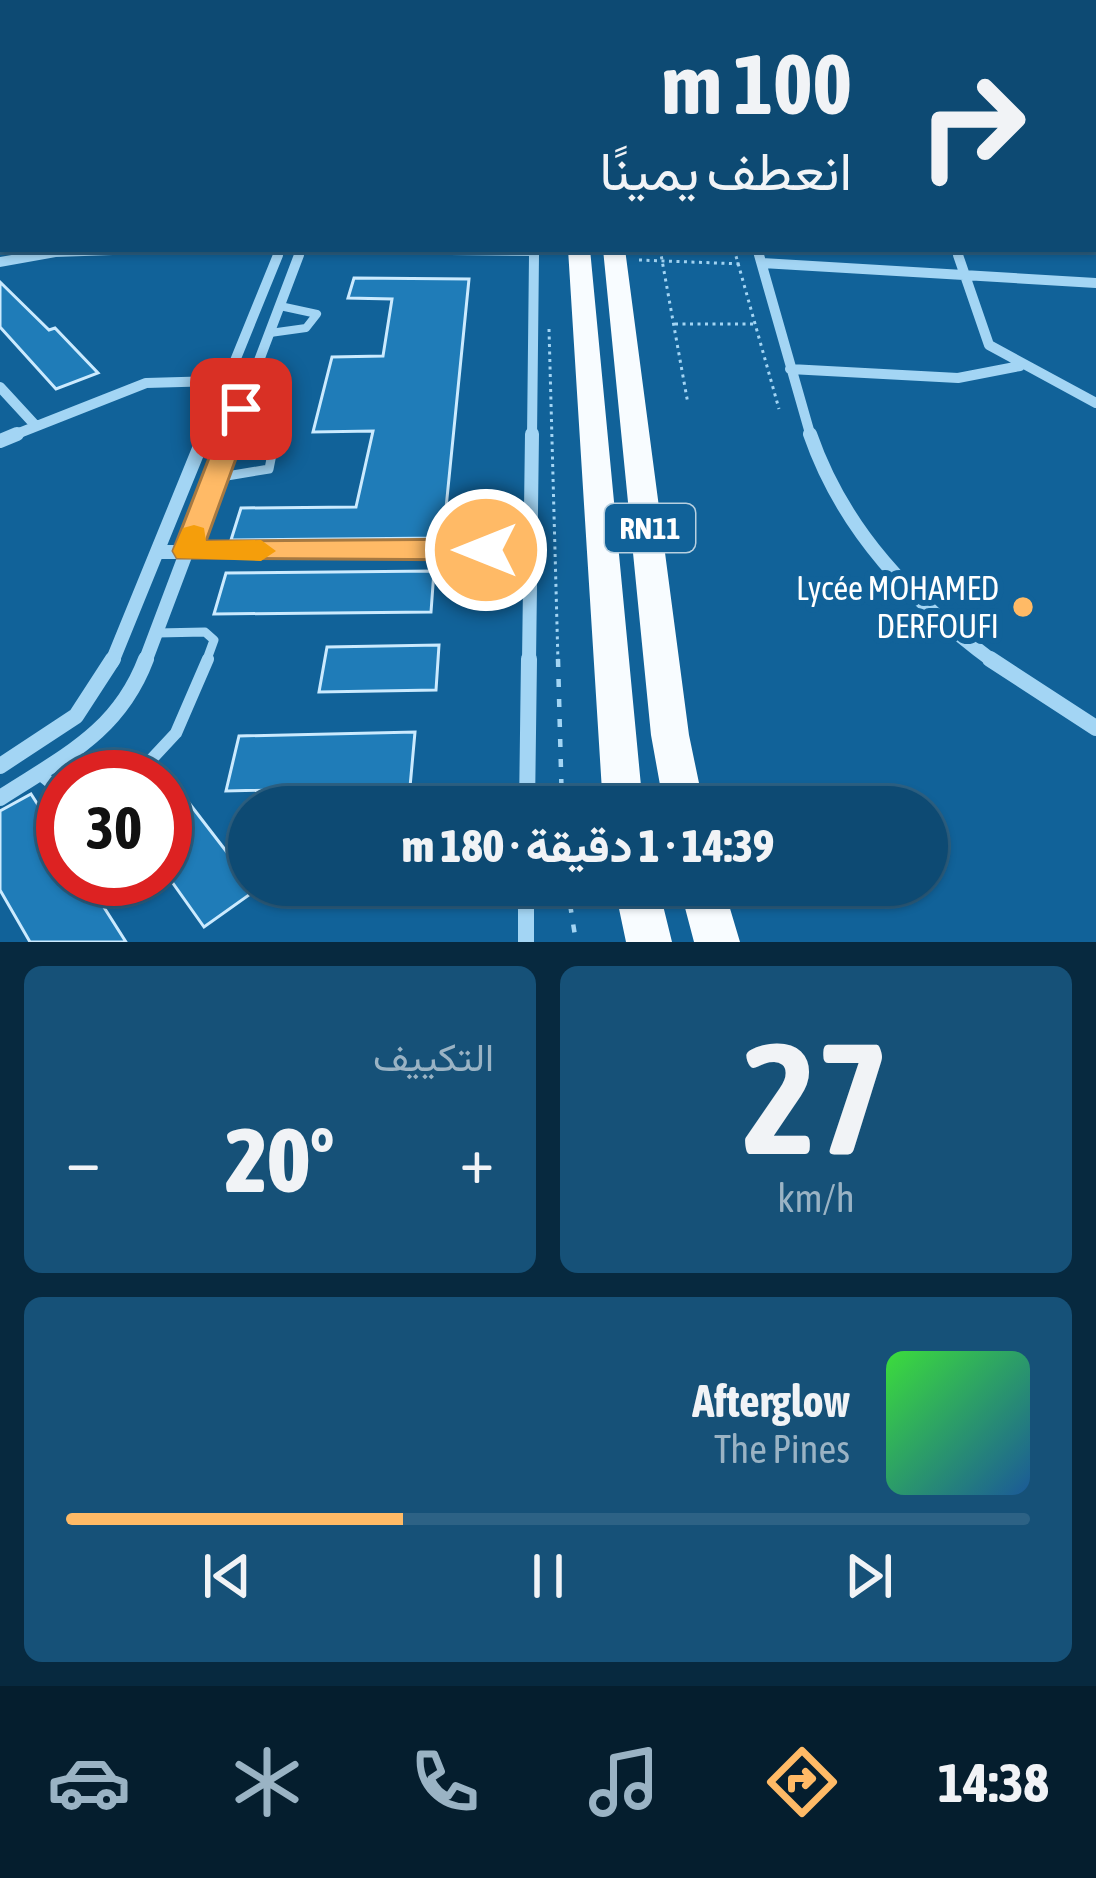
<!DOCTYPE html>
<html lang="ar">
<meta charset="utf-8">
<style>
body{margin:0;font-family:"Asap Condensed",Vazirmatn,sans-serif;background:#165178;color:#f1f3f6;direction:rtl;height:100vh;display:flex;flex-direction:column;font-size:45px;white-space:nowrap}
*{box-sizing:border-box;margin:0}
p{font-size:39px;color:#9ab3c4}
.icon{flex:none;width:66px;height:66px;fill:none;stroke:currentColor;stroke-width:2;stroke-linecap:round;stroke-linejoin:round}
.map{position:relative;height:942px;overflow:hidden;direction:ltr}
.sheet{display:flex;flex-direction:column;gap:24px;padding:24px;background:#07293f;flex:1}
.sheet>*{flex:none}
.top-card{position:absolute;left:0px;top:0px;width:1098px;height:252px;box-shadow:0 3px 9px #0004,0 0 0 3px #2d6285;direction:rtl;background:#0d4a73;color:#f1f3f6;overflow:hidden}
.speed{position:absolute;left:36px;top:750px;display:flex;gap:24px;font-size:60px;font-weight:700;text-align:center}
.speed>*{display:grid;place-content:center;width:156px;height:156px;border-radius:50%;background:#0d4a73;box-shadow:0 3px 9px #0004,0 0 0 3px #2d6285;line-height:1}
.speed .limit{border:18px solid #d22;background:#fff;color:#111}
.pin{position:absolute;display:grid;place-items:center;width:102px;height:102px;color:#fff;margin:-51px;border-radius:24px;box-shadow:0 6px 18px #0006}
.me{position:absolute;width:132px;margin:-66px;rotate:270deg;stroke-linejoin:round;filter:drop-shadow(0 0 9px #0008)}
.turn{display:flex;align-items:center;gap:42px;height:252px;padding:0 48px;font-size:54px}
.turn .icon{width:156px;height:156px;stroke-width:2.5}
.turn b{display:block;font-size:84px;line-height:102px}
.big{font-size:90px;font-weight:800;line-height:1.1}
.sheet .tile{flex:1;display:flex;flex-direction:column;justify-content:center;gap:18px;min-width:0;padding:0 42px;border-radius:18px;background:#165178}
.sheet .dial{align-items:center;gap:0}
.dial b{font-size:156px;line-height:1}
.song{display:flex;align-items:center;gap:36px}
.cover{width:144px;height:144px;border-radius:18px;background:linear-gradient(135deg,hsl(120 70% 55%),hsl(210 70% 35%))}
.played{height:12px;border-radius:6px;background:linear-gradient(90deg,#ffba66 35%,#2d6285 35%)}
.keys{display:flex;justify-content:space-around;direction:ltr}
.heat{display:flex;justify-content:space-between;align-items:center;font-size:66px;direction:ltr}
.sheet .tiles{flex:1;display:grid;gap:24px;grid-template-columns:1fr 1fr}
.tile:last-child{grid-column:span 2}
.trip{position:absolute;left:228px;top:786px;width:720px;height:120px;border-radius:60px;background:#0d4a73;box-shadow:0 3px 9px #0004,0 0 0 3px #2d6285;font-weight:800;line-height:120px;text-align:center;direction:rtl}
.tab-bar{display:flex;height:192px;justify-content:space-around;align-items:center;background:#051e2e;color:#9ab3c4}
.tab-bar .icon{width:84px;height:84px}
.tab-bar .on{color:#ffba66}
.tab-bar b{font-size:54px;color:#f1f3f6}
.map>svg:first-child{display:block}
</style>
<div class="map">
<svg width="1096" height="942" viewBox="0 0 1096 942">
<rect width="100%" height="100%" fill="#116299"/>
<path fill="#1f7cb8" stroke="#cbeafe" stroke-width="3" d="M 354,278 L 469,279 L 443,538 L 231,540 L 241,508 L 356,507 L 373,431 L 313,432 L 332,357 L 383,356 L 392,299 L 348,298 Z
M 0,282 L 49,330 L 55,328 L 98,373 L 56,389 L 0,327 Z
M 434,571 L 431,612 L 214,614 L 226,573 Z
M 439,645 L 436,690 L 319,692 L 327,647 Z
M 415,732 L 410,787 L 226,791 L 239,736 Z
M 176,786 L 256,890 L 204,927 L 165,872 L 165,792 Z
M 31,794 L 63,844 L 63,879 L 86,879 L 126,942 L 30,942 L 0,890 L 0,811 Z"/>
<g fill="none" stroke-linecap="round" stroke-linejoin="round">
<path stroke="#a3d5f4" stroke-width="3" stroke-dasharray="3 4.5" stroke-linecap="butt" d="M 660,249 L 688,404
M 734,249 L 779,409
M 639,260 L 743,264
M 675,324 L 755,324
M 549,329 L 558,662"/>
<path stroke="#a3d5f4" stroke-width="4.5" stroke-dasharray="8 12" stroke-linecap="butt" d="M 558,659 L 562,807
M 567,885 L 576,942"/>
<path stroke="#a3d5f4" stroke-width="8" d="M 270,333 L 306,328 L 317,314 L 280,306"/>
<path stroke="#a3d5f4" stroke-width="9" d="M 215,478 L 269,469 L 274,444 L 230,438
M 157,633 L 205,632 L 214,640 L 206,662"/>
<path stroke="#a3d5f4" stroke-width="12" d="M 41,775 L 63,793
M 135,777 L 176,733 L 208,659"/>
<path stroke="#a3d5f4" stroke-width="6" d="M 1000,0 L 1084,3
M 297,3 L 312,2
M 421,3 L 429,0
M 487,3 L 494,0"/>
<path stroke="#a3d5f4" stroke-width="8" d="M 757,249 L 760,258
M 956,249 L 959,258
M 277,258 L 281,249
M 298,258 L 301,249
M 534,258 L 534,249"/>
<path stroke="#a3d5f4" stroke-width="10" d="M 759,255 L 811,437
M 958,255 L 989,345 L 1096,403
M 762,263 L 1096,283
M 790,369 L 958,378 L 1020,366
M 0,387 L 35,425
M 9,437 L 146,383 L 252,380
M 204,437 L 278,255
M 230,437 L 299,255
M 532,437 L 534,255"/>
<path stroke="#a3d5f4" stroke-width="14" d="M 810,434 C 844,532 912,601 994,662
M 0,441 L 17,434
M 159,552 L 529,549
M 112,662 L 205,434
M 145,662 L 231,434
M 529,662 L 532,434"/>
<path stroke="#a3d5f4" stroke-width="16" d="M 990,659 L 1096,728
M 0,766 L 76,716 L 113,659
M 0,798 C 63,757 118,733 146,659
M 527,807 L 529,659
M 526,885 L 526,942"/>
<path fill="#a3d5f4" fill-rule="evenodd" d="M 46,249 L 149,249 L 141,254 L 56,257 L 0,267 L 0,257 Z
M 364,249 L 541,249 L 542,251 L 534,256 L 372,254 Z"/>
<path fill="#f8fcff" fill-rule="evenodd" d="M 546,0 L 560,0 L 560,3 L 546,3 Z
M 568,0 L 582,0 L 582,3 L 568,3 Z
M 568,249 L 590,249 L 643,807 L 603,807 Z
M 603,249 L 625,249 L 689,735 L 704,807 L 664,807 L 651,735 Z
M 614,885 L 658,885 L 672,942 L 626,942 Z
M 679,885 L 723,885 L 740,942 L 694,942 Z"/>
</g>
<path fill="#ffba66" stroke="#a67942" stroke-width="3" d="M 241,402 L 254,409 L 206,541 L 486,539 L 501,550 L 486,560 L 177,558 L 173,551 L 228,409 Z"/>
<path fill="#f59e0b" d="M 194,525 L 204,528 L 206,541 L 261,540 L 276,551 L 261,561 L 177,558 L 173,551 L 183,528 Z"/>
<circle fill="#ffba66" stroke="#116299" stroke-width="4.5" cx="1023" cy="607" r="12"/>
<g text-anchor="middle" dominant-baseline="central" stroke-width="12" stroke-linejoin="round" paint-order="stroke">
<rect fill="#116299" stroke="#b8d0e0" stroke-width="3" x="605" y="504" width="90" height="48" rx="9"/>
<g font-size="30" font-weight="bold" fill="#fff">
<text x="650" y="528">RN11</text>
</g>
<g font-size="33" fill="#fff" stroke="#116299" text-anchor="end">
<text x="999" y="588">Lycée MOHAMED<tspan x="999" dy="38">DERFOUFI</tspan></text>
</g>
</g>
</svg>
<div class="speed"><div class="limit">30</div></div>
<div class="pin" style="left:241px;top:409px;background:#d93025"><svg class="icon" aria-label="arrive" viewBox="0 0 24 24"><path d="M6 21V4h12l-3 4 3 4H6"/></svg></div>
<svg class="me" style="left:486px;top:550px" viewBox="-20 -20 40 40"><circle r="17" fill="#ffba66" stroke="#fff" stroke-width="3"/><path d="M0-11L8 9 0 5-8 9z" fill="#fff"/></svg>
<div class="trip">14:39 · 1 دقيقة · 180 m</div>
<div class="top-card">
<div class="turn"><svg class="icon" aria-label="right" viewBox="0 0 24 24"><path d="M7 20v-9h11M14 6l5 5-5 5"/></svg><div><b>100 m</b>انعطف يمينًا</div></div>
</div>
</div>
<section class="sheet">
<div class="tiles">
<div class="tile dial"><b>27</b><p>km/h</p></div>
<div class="tile"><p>التكييف</p>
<div class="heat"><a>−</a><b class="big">20°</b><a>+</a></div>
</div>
<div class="tile">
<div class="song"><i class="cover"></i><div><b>Afterglow</b><p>The Pines</p></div></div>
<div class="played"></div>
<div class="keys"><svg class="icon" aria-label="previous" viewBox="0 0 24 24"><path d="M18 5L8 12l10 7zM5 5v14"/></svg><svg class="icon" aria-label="pause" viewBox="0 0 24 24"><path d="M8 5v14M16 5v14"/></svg><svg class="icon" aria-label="next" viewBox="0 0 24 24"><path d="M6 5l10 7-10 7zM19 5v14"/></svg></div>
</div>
</div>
</section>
<nav class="tab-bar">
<b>14:38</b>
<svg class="icon on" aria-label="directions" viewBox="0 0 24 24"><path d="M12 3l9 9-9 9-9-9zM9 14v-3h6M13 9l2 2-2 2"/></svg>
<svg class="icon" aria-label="music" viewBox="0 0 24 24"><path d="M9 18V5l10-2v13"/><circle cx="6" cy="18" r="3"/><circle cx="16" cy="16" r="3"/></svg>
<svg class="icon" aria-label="phone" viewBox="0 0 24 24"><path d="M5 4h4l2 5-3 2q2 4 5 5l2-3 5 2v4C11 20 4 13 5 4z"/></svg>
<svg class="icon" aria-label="climate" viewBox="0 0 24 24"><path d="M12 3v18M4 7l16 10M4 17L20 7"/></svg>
<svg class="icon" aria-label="car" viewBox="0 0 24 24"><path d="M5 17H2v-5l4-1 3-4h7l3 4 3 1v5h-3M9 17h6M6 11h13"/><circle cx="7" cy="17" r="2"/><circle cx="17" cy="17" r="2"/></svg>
</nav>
